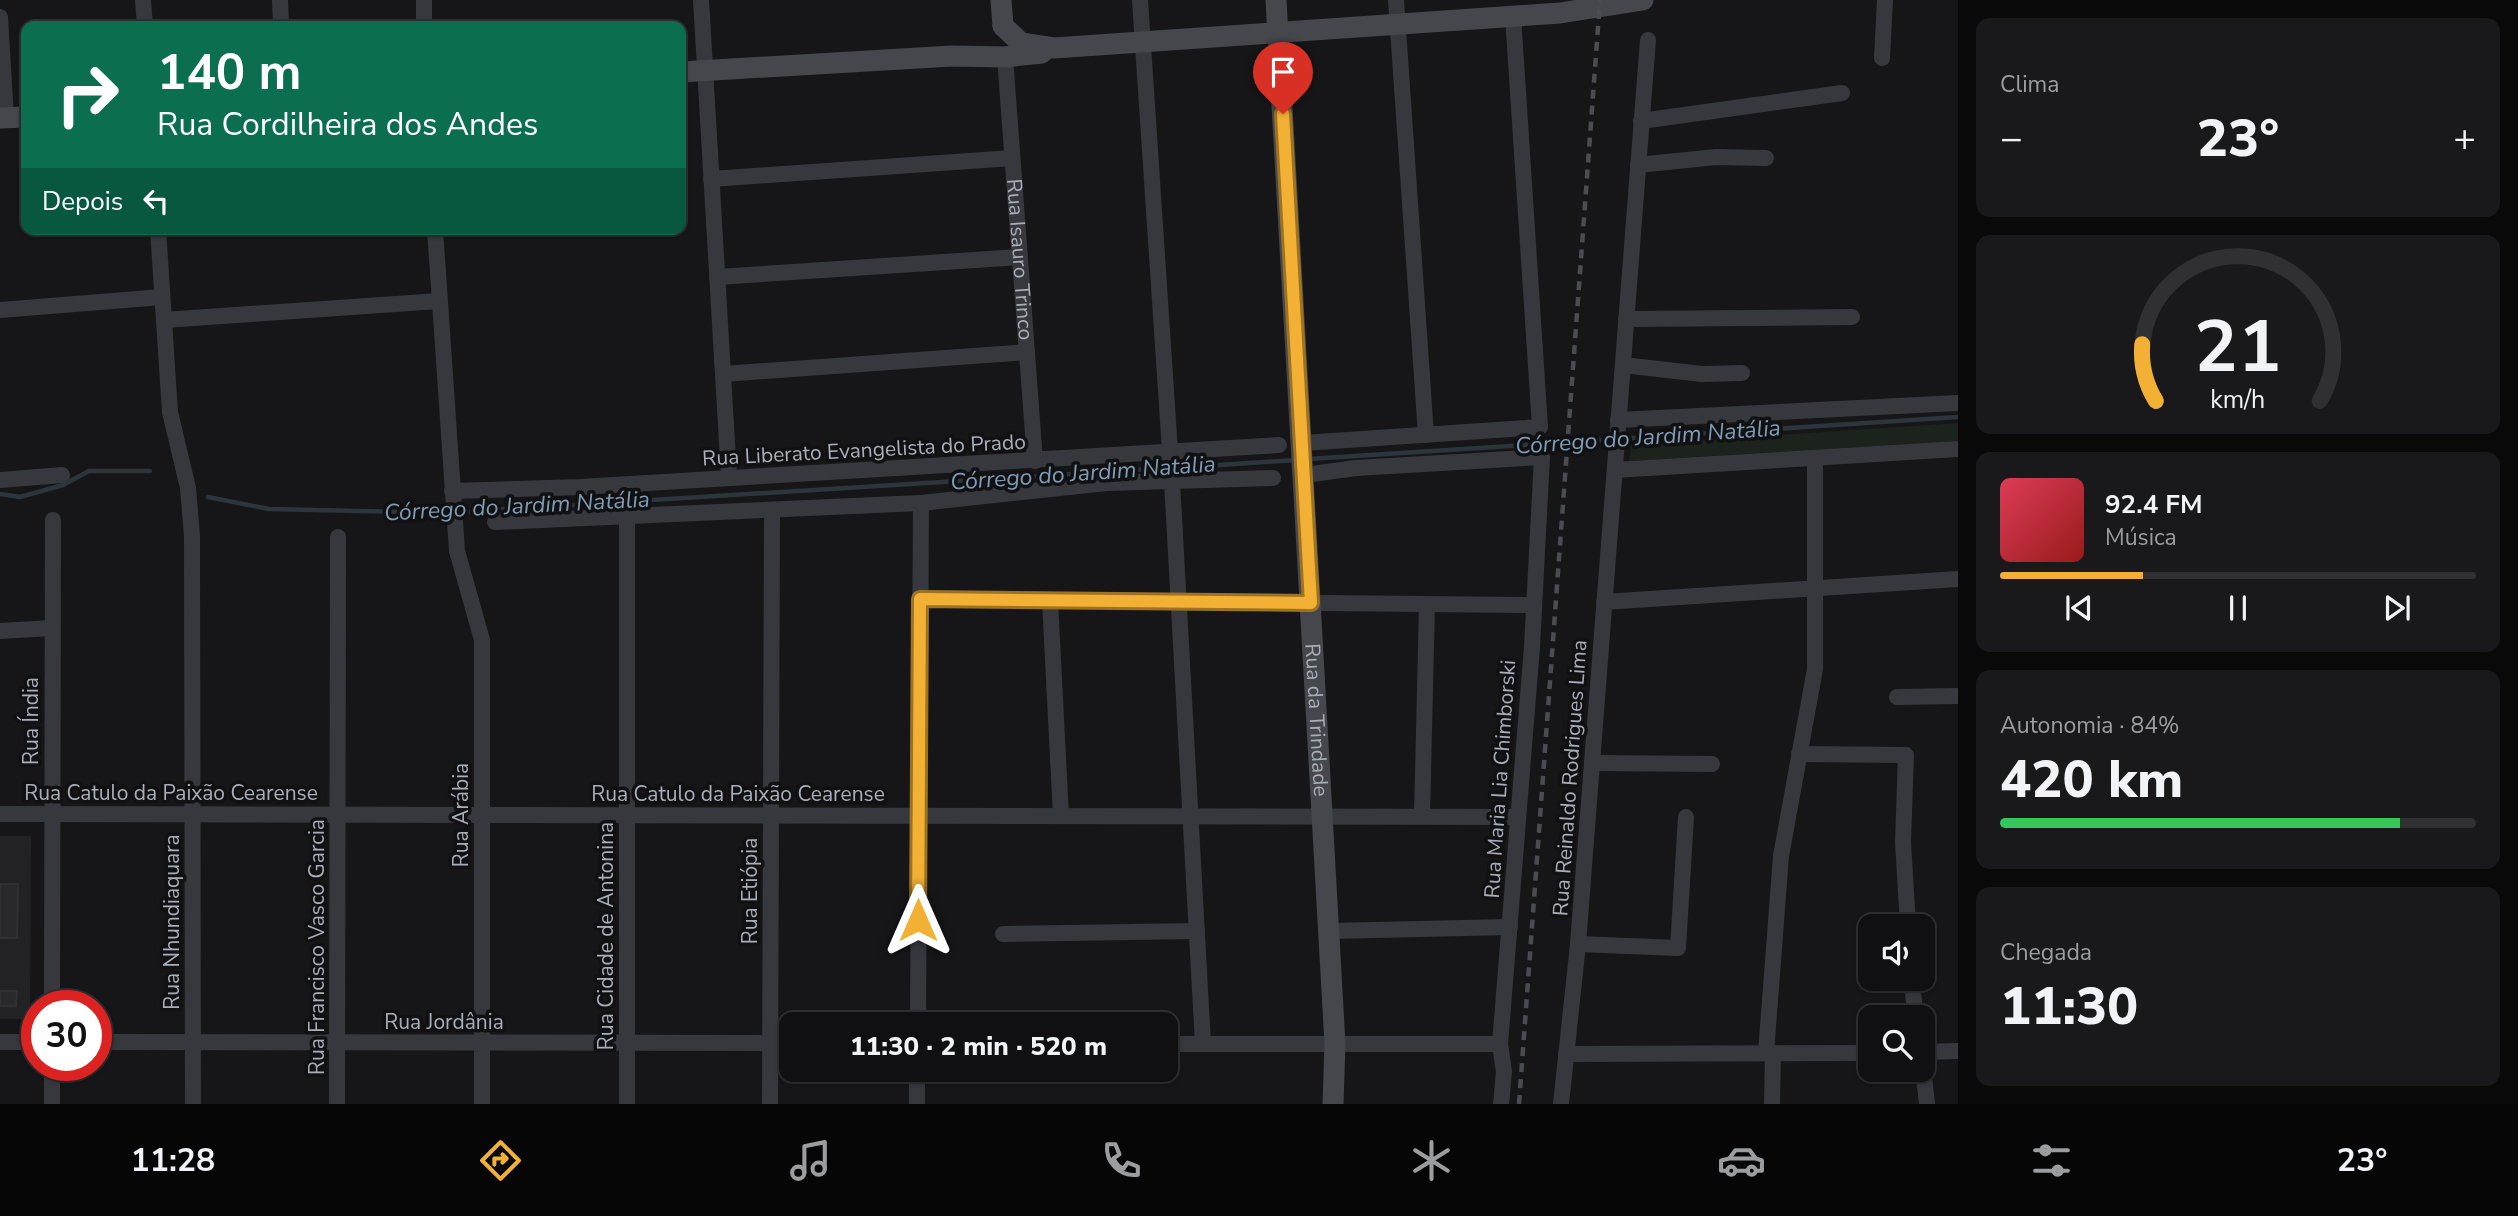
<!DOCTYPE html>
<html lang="pt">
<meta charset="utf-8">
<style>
body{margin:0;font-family:"Nunito Sans",sans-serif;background:#19191b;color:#f1f3f6;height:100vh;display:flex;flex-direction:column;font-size:26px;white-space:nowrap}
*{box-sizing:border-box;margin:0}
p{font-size:23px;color:#9c9d9f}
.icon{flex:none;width:38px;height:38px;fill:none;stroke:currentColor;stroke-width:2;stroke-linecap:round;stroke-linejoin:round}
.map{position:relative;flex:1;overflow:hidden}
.sheet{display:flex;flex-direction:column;gap:18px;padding:18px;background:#09090a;width:560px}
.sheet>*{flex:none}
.top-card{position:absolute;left:21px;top:21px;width:665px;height:214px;border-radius:14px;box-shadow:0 2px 5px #0004,0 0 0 2px #303032;background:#0b6e4f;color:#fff;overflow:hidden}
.buttons{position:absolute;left:1858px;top:914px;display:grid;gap:14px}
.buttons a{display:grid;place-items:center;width:77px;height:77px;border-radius:14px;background:#101012;box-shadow:0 2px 5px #0004,0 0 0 2px #303032;font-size:35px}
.speed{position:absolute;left:21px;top:990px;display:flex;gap:14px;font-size:35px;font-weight:700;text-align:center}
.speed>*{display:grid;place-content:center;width:91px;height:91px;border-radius:50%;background:#101012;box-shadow:0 2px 5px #0004,0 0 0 2px #303032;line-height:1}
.speed .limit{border:10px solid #d22;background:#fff;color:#111}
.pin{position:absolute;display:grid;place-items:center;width:60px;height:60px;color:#fff;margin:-72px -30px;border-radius:50% 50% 50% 0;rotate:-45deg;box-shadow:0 0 7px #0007}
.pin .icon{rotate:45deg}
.me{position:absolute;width:77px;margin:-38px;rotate:0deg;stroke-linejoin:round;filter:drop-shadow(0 0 5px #0008)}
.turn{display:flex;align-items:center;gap:24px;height:147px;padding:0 21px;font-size:32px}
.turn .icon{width:91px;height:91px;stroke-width:2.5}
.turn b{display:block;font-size:49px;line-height:60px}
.then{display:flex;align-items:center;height:66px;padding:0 21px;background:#0003;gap:14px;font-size:26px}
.big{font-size:52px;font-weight:800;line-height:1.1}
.sheet .card{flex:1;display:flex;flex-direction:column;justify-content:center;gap:10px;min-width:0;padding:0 24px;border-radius:14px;background:#19191b}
.sheet .dial{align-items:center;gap:0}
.dial svg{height:182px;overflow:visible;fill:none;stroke:#303032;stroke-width:7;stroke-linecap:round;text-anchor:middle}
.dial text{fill:#f1f3f6;stroke:none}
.song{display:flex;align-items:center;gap:21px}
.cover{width:84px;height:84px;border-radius:10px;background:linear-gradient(135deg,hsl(350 70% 55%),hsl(0 70% 35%))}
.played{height:7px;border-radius:4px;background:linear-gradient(90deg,#f2b134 30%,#303032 30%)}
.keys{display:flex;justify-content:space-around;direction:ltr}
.heat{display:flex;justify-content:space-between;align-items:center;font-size:38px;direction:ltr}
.charge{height:10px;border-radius:5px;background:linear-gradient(90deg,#34c759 84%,#303032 0)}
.trip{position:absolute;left:779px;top:1012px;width:399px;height:70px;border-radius:14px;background:#101012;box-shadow:0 2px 5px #0004,0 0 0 2px #303032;font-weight:800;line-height:70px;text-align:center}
.tab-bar{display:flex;height:112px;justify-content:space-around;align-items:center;background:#060607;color:#9c9d9f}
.tab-bar .icon{width:49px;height:49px}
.tab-bar .active{color:#f2b134}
.tab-bar b{font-size:32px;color:#f1f3f6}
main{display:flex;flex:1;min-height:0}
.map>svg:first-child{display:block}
</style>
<main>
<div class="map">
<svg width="1958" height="1104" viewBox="0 0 1958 1104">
<rect width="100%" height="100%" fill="#161618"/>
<path fill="#222225" d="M 0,836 L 31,836 L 30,1019 L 0,1019 Z"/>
<path fill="#1c231d" d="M 1958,423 L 1958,441 L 1629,461 L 1631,445 Z"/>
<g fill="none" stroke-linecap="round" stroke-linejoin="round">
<path stroke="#2c353c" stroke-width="4.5" d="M 1308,459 L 1958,417
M 1175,468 L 1296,460
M 0,494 L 20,497 L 63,485 L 89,471 L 150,471
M 208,497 L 269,509 L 451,513
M 459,512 L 1167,468"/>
</g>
<path fill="#29292c" stroke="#303034" stroke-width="2" d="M 0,884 L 18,884 L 17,938 L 0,938 Z
M 0,991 L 17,991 L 16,1006 L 0,1006 Z"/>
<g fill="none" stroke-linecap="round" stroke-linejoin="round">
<g stroke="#37383d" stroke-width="16">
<path d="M 143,0 L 145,26"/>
<path d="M 280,0 L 281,26"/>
<path d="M 424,0 L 424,26"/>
<path d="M 701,0 L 729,477"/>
<path d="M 1140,0 L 1172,481 L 1203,1044"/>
<path d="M 1396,0 L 1426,435"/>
<path d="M 0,17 L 6,118"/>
<path id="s1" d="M 1005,57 L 1035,461"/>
<path d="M 1882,58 L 1885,0"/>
<path d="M 1641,121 L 1842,93"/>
<path d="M 1638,165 L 1716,157 L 1766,158"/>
<path d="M 711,179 L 1012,158"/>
<path d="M 158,229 L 170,412 L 188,488 L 192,536 L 193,1104"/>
<path d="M 435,229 L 457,551 L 482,640 L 482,1104"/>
<path d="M 717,277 L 1020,257"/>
<path d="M 0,310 L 162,297"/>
<path d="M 1626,319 L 1852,317"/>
<path d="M 164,320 L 439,301"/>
<path d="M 1623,365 L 1702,374 L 1742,373"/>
<path d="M 723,374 L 1027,352"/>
<path d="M 1618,420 L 1958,403"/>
<path d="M 1303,443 L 1540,427 L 1513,16"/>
<path d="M 1615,470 L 1958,449"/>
<path d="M 1305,475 L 1356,468 L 1542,457 L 1532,647 L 1500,1044 L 1504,1072 L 1501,1104"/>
<path d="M 0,480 L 62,475"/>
<path d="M 452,491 L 580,487 L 1279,445"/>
<path d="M 627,516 L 627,1104"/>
<path d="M 495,522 L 921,503 L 1107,483 L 1273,478"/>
<path d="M 920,599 L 1532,605"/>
<path d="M 1050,601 L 1061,816"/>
<path d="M 1604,602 L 1958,579"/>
<path d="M 0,631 L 52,628"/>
<path d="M 1897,697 L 1958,696"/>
<path d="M 1799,754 L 1906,755 L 1903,842 L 1908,926"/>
<path d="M 1592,763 L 1712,764"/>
<path d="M 0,814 L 1517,817"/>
<path d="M 1422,816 L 1427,604"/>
<path d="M 1329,931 L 1510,927"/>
<path d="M 1003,934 L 1197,931"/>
<path d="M 1578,944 L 1678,948 L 1686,817"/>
<path d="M 1911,978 L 1916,1017"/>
<path d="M 52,1006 L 53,520"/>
<path d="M 918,1024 L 921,503"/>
<path d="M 0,1042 L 37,1042"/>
<path d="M 96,1042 L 791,1043"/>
<path d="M 1166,1044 L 1500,1044"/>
<path d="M 1923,1052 L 1958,1051"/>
<path d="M 1766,1053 L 1781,856 L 1815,669 L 1815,458"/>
<path d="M 1566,1054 L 1871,1053"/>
<path d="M 1923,1067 L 1927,1104"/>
<path d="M 52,1104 L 52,1066"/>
<path d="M 337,1104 L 338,537"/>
<path d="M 770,1104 L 772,510"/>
<path d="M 917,1104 L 917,1069"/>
<path d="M 1561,1104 L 1578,944 L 1648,40"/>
<path d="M 1772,1104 L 1773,1053"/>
</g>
<g stroke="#45474d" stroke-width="21">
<path d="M 1001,0 L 1003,26"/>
<path id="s2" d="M 1276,0 L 1335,1044 L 1333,1104"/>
<path d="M 1003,26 L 1021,43 L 1054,48 L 1560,13 L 1643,0"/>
<path d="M 681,72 L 952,56 L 1005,57 L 1042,53"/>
<path d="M 0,118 L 26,117"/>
</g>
<path stroke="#4a4c52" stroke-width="4.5" stroke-dasharray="9 7" stroke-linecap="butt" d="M 1519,1104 L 1600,0"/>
</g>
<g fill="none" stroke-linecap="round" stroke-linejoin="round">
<g stroke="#9d7322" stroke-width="18">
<path id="route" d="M 918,920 L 920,599 L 1311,603 L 1283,114"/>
</g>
<use href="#route" stroke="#f2b134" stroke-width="12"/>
</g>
<g text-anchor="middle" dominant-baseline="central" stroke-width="7" stroke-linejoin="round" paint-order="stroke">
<g font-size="21" fill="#a8adb8" stroke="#111113">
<text stroke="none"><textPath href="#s1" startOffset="203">Rua Isauro Trinco</textPath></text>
<text transform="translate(864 450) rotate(-3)">Rua Liberato Evangelista do Prado</text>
<text stroke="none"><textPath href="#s2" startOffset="721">Rua da Trindade</textPath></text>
<text transform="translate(31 721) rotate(-90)">Rua Índia</text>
<text transform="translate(1570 778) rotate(-86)">Rua Reinaldo Rodrigues Lima</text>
<text transform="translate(1500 779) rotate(-86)">Rua Maria Lia Chimborski</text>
<text x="171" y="793">Rua Catulo da Paixão Cearense</text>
<text x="738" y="794">Rua Catulo da Paixão Cearense</text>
<text transform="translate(461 815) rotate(-90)">Rua Arábia</text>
<text transform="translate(750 891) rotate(-90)">Rua Etiópia</text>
<text transform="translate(172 922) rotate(-90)">Rua Nhundiaquara</text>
<text transform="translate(606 936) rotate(-90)">Rua Cidade de Antonina</text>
<text transform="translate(317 947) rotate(-90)">Rua Francisco Vasco Garcia</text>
<text x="444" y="1022">Rua Jordânia</text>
</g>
<g font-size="23" font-style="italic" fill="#7f9bb3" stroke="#111113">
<text transform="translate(1648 437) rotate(-4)">Córrego do Jardim Natália</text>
<text transform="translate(1083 473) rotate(-4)">Córrego do Jardim Natália</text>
<text transform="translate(517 506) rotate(-3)">Córrego do Jardim Natália</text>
</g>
</g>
</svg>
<div class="buttons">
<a><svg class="icon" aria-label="sound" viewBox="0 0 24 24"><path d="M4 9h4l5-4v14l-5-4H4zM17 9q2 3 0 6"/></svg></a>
<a><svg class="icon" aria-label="search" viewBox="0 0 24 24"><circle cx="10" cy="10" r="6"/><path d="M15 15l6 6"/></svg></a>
</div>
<div class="speed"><div class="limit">30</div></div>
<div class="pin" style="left:1283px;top:114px;background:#d93025"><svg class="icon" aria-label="arrive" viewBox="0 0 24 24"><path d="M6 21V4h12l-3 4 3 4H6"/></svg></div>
<svg class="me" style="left:918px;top:920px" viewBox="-20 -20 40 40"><path d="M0-17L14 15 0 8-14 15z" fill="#f2b134" stroke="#fff" stroke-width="4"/></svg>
<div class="trip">11:30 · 2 min · 520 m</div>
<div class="top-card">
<div class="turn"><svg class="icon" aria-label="right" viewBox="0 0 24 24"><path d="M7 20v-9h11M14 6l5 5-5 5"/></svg><div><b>140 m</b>Rua Cordilheira dos Andes</div></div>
<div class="then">Depois<svg class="icon" aria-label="left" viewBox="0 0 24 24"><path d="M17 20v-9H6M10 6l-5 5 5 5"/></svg></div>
</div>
</div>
<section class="sheet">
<div class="card"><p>Clima</p>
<div class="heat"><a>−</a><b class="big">23°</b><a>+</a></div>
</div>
<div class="card dial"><svg viewBox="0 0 100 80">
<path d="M14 69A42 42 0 1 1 86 69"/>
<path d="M14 69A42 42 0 0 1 8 44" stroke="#f2b134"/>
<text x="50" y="56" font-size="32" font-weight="700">21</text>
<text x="50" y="72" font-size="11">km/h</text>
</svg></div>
<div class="card">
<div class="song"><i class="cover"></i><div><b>92.4 FM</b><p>Música</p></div></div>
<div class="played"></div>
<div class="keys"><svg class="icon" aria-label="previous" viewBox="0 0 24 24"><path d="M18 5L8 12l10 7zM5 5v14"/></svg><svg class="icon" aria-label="pause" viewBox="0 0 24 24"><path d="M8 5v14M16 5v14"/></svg><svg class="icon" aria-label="next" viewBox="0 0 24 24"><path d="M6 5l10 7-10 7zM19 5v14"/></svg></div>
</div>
<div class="card"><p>Autonomia · 84%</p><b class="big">420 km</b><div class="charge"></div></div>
<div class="card"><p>Chegada</p><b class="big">11:30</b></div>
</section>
</main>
<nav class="tab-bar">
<b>11:28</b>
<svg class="icon active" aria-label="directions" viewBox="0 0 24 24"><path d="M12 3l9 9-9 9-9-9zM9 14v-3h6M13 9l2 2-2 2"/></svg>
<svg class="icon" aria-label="music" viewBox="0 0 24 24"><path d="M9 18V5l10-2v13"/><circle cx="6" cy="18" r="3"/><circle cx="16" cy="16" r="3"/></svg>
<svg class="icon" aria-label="phone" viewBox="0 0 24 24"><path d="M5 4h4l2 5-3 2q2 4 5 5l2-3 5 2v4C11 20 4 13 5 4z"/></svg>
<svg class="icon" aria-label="climate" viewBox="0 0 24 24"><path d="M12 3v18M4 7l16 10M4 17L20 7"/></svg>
<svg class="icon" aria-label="car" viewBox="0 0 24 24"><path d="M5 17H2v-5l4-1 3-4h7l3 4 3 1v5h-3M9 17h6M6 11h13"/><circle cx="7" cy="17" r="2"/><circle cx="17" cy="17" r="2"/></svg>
<svg class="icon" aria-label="filters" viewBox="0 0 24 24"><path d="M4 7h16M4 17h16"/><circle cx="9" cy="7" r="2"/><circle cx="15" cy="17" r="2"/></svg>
<b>23°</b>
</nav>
